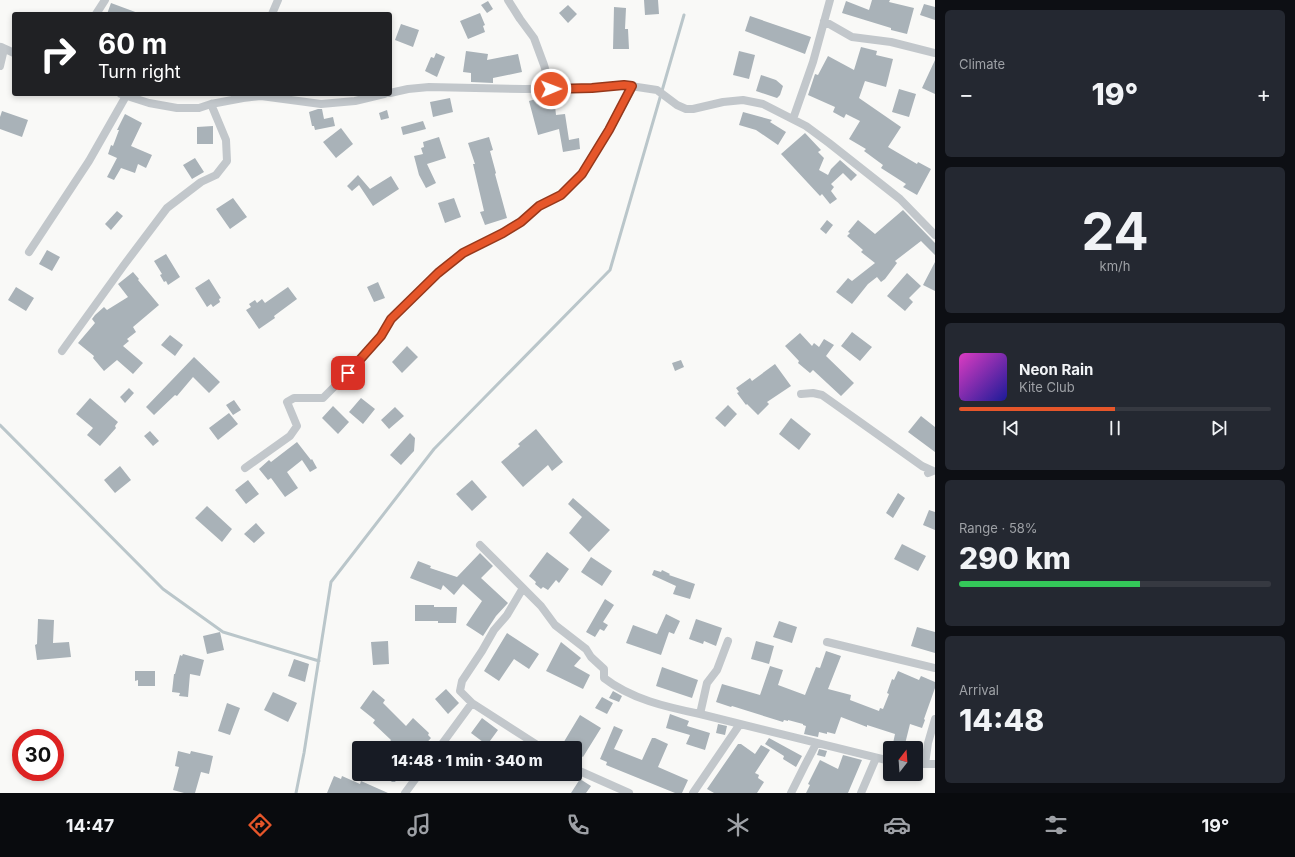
<!DOCTYPE html>
<meta charset="utf-8">
<style>
body{margin:0;font-family:Inter,sans-serif;background:#242831;color:#f1f3f6;height:100vh;display:flex;flex-direction:column;font-size:15px;white-space:nowrap}
*{box-sizing:border-box;margin:0}
p{font-size:13px;color:#9ea1a6}
.icon{flex:none;width:22px;height:22px;fill:none;stroke:currentColor;stroke-width:2;stroke-linecap:round;stroke-linejoin:round}
.map{position:relative;flex:1;overflow:hidden}
.drawer{display:flex;flex-direction:column;gap:10px;padding:10px;background:#0d0f14;width:360px}
.drawer>*{flex:none}
.banner{position:absolute;left:12px;top:12px;width:380px;height:84px;border-radius:4px;box-shadow:0 2px 6px #0003;background:#202124;color:#fff;overflow:hidden}
.needle{width:26px;rotate:17deg}
.tools{position:absolute;left:883px;top:741px;display:grid;gap:8px}
.tools a{display:grid;place-items:center;width:40px;height:40px;border-radius:4px;background:#171b24;box-shadow:0 2px 6px #0003;font-size:20px}
.speed{position:absolute;left:12px;top:729px;display:flex;gap:8px;font-size:20px;font-weight:700;text-align:center}
.speed>*{display:grid;place-content:center;width:52px;height:52px;border-radius:50%;background:#171b24;box-shadow:0 2px 6px #0003;line-height:1}
.speed .limit{border:6px solid #d22;background:#fff;color:#111}
.pin{position:absolute;display:grid;place-items:center;width:34px;height:34px;color:#fff;margin:-17px;border-radius:8px;box-shadow:0 2px 6px #0006}
.me{position:absolute;width:44px;margin:-22px;rotate:89deg;stroke-linejoin:round;filter:drop-shadow(0 0 3px #0008)}
.turn{display:flex;align-items:center;gap:14px;height:84px;padding:0 20px;font-size:18px}
.turn .icon{width:52px;height:52px;stroke-width:2.5}
.turn b{display:block;font-size:28px;line-height:34px}
.big{font-size:30px;font-weight:800;line-height:1.1}
.drawer .card{flex:1;display:flex;flex-direction:column;justify-content:center;gap:6px;min-width:0;padding:0 14px;border-radius:6px;background:#242831}
.drawer .dial{align-items:center;gap:0}
.dial b{font-size:52px;line-height:1}
.song{display:flex;align-items:center;gap:12px}
.cover{width:48px;height:48px;border-radius:6px;background:linear-gradient(135deg,hsl(310 70% 55%),hsl(240 70% 35%))}
.played{height:4px;border-radius:2px;background:linear-gradient(90deg,#e6562a 50%,#363941 50%)}
.keys{display:flex;justify-content:space-around;direction:ltr}
.heat{display:flex;justify-content:space-between;align-items:center;font-size:22px;direction:ltr}
.charge{height:6px;border-radius:3px;background:linear-gradient(90deg,#34c759 58%,#363941 0)}
.trip{position:absolute;left:352px;top:741px;width:230px;height:40px;border-radius:4px;background:#171b24;box-shadow:0 2px 6px #0003;font-weight:800;line-height:40px;text-align:center}
.tabs{display:flex;height:64px;justify-content:space-around;align-items:center;background:#090b0e;color:#9ea1a6}
.tabs .icon{width:28px;height:28px}
.tabs .current{color:#e6562a}
.tabs b{font-size:18px;color:#f1f3f6}
main{display:flex;flex:1;min-height:0}
.map>svg:first-child{display:block}
</style>
<main>
<div class="map">
<svg width="935" height="793" viewBox="0 0 935 793">
<rect width="100%" height="100%" fill="#f9f9f7"/>
<g fill="none" stroke-linecap="round" stroke-linejoin="round">
<path stroke="#bac6ca" stroke-width="3" d="M 0,425 L 163,589 L 223,632 L 319,661
M 296,793 L 304,753 L 331,582 L 434,449 L 610,270 L 684,15"/>
</g>
<path fill="#a9b2b8" d="M 644,0 L 658,0 L 659,14 L 645,15 Z
M 872,0 L 890,0 L 889,2 L 914,8 L 907,34 L 891,30 L 891,28 L 842,13 L 846,1 L 869,10 Z
M 488,1 L 493,9 L 487,13 L 481,5 Z
M 111,3 L 138,13 L 137,14 L 107,14 Z
M 924,4 L 935,7 L 935,20 L 920,15 Z
M 568,5 L 577,14 L 568,23 L 559,13 Z
M 614,7 L 626,8 L 625,29 L 628,29 L 629,49 L 613,49 Z
M 480,13 L 485,25 L 483,26 L 485,32 L 468,39 L 460,21 Z
M 750,16 L 811,37 L 805,54 L 745,31 Z
M 401,24 L 419,30 L 413,47 L 395,40 Z
M 861,47 L 877,51 L 876,55 L 893,59 L 886,87 L 865,81 L 859,98 L 901,127 L 888,147 L 917,164 L 918,162 L 931,169 L 917,195 L 903,187 L 906,184 L 881,168 L 883,165 L 864,151 L 866,149 L 849,139 L 860,121 L 846,114 L 844,118 L 833,112 L 835,107 L 808,95 L 815,74 L 818,75 L 828,56 L 854,70 Z
M 466,51 L 488,54 L 487,60 L 518,54 L 522,72 L 493,78 L 493,83 L 471,82 L 471,73 L 463,72 Z
M 739,51 L 755,55 L 749,79 L 733,75 Z
M 436,53 L 445,57 L 437,77 L 425,71 L 431,57 L 434,58 Z
M 935,60 L 935,94 L 922,88 Z
M 761,75 L 776,80 L 783,86 L 780,95 L 777,98 L 756,91 Z
M 899,89 L 916,94 L 909,117 L 892,112 Z
M 554,96 L 556,115 L 565,114 L 569,140 L 579,138 L 580,149 L 563,152 L 559,129 L 538,135 L 529,101 L 543,97 Z
M 450,98 L 453,112 L 433,117 L 430,102 Z
M 318,109 L 322,109 L 324,119 L 333,117 L 335,126 L 315,130 L 314,126 L 312,126 L 309,112 Z
M 387,110 L 389,118 L 381,120 L 379,113 Z
M 2,111 L 28,120 L 22,137 L 0,129 L 0,117 Z
M 743,112 L 772,120 L 770,122 L 786,132 L 778,145 L 756,130 L 739,125 Z
M 125,114 L 142,123 L 131,146 L 152,155 L 146,168 L 138,164 L 135,173 L 121,168 L 114,180 L 107,177 L 117,158 L 108,154 L 111,145 L 113,146 L 119,130 L 117,130 Z
M 423,121 L 426,129 L 403,135 L 401,127 Z
M 213,126 L 213,144 L 197,144 L 197,127 Z
M 341,128 L 353,144 L 336,158 L 323,142 Z
M 805,133 L 821,150 L 818,152 L 824,158 L 819,170 L 828,175 L 831,169 L 840,160 L 857,175 L 851,181 L 843,173 L 831,184 L 834,187 L 831,191 L 837,199 L 830,204 L 822,194 L 820,196 L 781,154 Z
M 439,137 L 446,158 L 427,164 L 436,183 L 426,188 L 419,175 L 414,156 L 423,154 L 421,148 L 424,147 L 423,142 Z
M 489,137 L 493,150 L 490,151 L 496,173 L 495,174 L 507,218 L 485,225 L 480,212 L 484,211 L 473,164 L 475,164 L 468,143 Z
M 195,158 L 204,172 L 192,179 L 183,165 Z
M 358,175 L 370,189 L 391,176 L 399,189 L 373,206 L 359,185 L 352,191 L 347,186 Z
M 233,198 L 247,217 L 230,229 L 216,209 Z
M 454,198 L 461,217 L 445,223 L 438,203 Z
M 903,210 L 935,243 L 935,255 L 921,241 L 895,261 L 897,263 L 885,279 L 881,282 L 877,277 L 868,284 L 852,304 L 836,292 L 848,278 L 852,281 L 875,263 L 861,252 L 863,250 L 847,236 L 850,233 L 848,232 L 858,220 L 875,234 Z
M 117,211 L 123,216 L 111,230 L 105,224 Z
M 827,220 L 833,225 L 826,234 L 820,229 Z
M 47,250 L 60,257 L 52,271 L 39,264 Z
M 166,254 L 180,277 L 168,285 L 166,281 L 164,282 L 160,275 L 162,274 L 154,261 Z
M 935,262 L 935,291 L 923,285 Z
M 133,272 L 139,279 L 138,280 L 159,305 L 133,327 L 136,332 L 127,339 L 129,341 L 123,346 L 143,363 L 133,374 L 117,360 L 104,371 L 93,358 L 94,356 L 78,343 L 95,323 L 92,319 L 95,315 L 104,307 L 107,310 L 128,297 L 118,284 Z
M 907,273 L 921,286 L 909,298 L 913,302 L 905,311 L 887,296 Z
M 209,279 L 221,298 L 219,299 L 220,302 L 213,307 L 211,304 L 207,307 L 195,288 Z
M 378,282 L 385,298 L 374,302 L 367,287 Z
M 16,287 L 34,298 L 26,311 L 8,300 Z
M 288,287 L 297,299 L 274,316 L 275,318 L 259,329 L 246,310 L 251,307 L 249,304 L 255,300 L 257,303 L 262,299 L 265,303 Z
M 852,332 L 872,347 L 860,361 L 841,346 Z
M 800,333 L 812,346 L 814,343 L 819,347 L 824,339 L 834,345 L 826,356 L 854,383 L 841,396 L 813,370 L 810,373 L 798,363 L 799,361 L 785,346 Z
M 170,335 L 183,345 L 175,356 L 161,345 Z
M 407,346 L 418,357 L 402,373 L 392,362 Z
M 194,357 L 220,382 L 209,393 L 193,377 L 177,396 L 175,395 L 154,415 L 146,407 Z
M 681,360 L 684,367 L 675,371 L 672,363 Z
M 775,364 L 791,386 L 767,402 L 769,404 L 758,415 L 747,404 L 746,405 L 737,393 L 739,392 L 736,388 L 750,378 L 752,381 Z
M 129,388 L 134,393 L 125,403 L 120,397 Z
M 90,398 L 118,422 L 115,426 L 116,428 L 100,446 L 87,435 L 93,428 L 76,414 Z
M 361,398 L 375,409 L 363,424 L 349,412 Z
M 234,400 L 241,410 L 233,415 L 226,405 Z
M 728,405 L 737,414 L 725,427 L 715,418 Z
M 333,406 L 349,422 L 338,434 L 322,418 Z
M 395,407 L 404,416 L 389,429 L 381,420 Z
M 229,413 L 238,424 L 218,440 L 209,428 Z
M 921,416 L 935,427 L 935,452 L 908,432 Z
M 791,418 L 811,434 L 799,450 L 779,434 Z
M 536,429 L 563,462 L 552,471 L 548,465 L 523,487 L 501,462 L 520,446 L 518,444 Z
M 150,431 L 159,441 L 153,446 L 144,436 Z
M 410,433 L 415,438 L 414,451 L 401,465 L 390,455 Z
M 297,442 L 311,460 L 312,459 L 317,468 L 310,472 L 302,460 L 287,472 L 298,488 L 285,497 L 271,478 L 268,480 L 259,469 L 269,460 L 271,462 Z
M 120,466 L 131,480 L 115,493 L 104,480 Z
M 248,480 L 259,494 L 246,504 L 235,490 Z
M 472,480 L 487,497 L 472,511 L 456,494 Z
M 898,493 L 905,498 L 893,518 L 886,513 Z
M 573,498 L 610,530 L 589,552 L 569,533 L 582,517 L 568,504 Z
M 207,506 L 232,529 L 222,542 L 195,518 Z
M 929,510 L 935,512 L 935,530 L 923,525 Z
M 256,523 L 265,533 L 254,543 L 244,534 Z
M 902,544 L 926,556 L 918,571 L 894,559 Z
M 547,552 L 569,569 L 559,583 L 556,580 L 548,590 L 543,587 L 541,589 L 535,584 L 536,582 L 529,576 Z
M 480,553 L 493,566 L 481,578 L 508,603 L 496,616 L 483,636 L 466,625 L 480,604 L 482,604 L 480,604 L 482,601 L 463,584 L 454,595 L 443,585 L 441,590 L 410,578 L 418,561 L 431,566 L 430,568 L 457,577 Z
M 591,557 L 612,571 L 602,586 L 581,572 Z
M 654,570 L 661,572 L 662,570 L 670,574 L 669,575 L 695,584 L 690,599 L 673,594 L 676,586 L 652,575 Z
M 605,599 L 614,605 L 603,622 L 608,625 L 604,631 L 600,629 L 595,637 L 586,632 Z
M 415,605 L 434,605 L 434,607 L 457,607 L 456,623 L 438,623 L 438,621 L 415,621 Z
M 666,614 L 680,621 L 674,634 L 669,632 L 661,655 L 626,643 L 633,625 L 657,634 Z
M 38,619 L 54,620 L 53,643 L 69,642 L 71,657 L 37,660 L 35,645 L 37,644 Z
M 696,619 L 722,628 L 716,646 L 704,641 L 703,644 L 689,639 Z
M 779,621 L 797,627 L 792,643 L 773,637 Z
M 917,627 L 935,632 L 935,653 L 911,646 Z
M 220,632 L 224,650 L 207,654 L 203,636 Z
M 507,633 L 539,654 L 529,669 L 514,659 L 499,681 L 484,671 Z
M 388,641 L 389,664 L 373,665 L 371,642 Z
M 756,641 L 774,646 L 769,664 L 751,659 Z
M 561,642 L 581,658 L 574,666 L 590,675 L 583,689 L 546,671 Z
M 826,651 L 841,656 L 828,689 L 851,695 L 850,700 L 879,711 L 880,708 L 883,709 L 889,694 L 887,693 L 892,679 L 894,680 L 898,671 L 919,680 L 921,676 L 935,682 L 935,688 L 924,719 L 925,720 L 922,728 L 910,724 L 904,748 L 892,748 L 895,734 L 867,725 L 867,727 L 841,717 L 835,734 L 827,732 L 827,734 L 819,732 L 818,737 L 804,734 L 806,726 L 803,725 L 803,724 L 788,720 L 788,721 L 784,720 L 783,722 L 732,706 L 731,707 L 716,702 L 722,684 L 760,695 L 770,666 L 783,670 L 778,685 L 805,695 L 816,667 L 820,668 Z
M 183,654 L 204,660 L 200,676 L 190,674 L 188,697 L 179,696 L 180,693 L 172,692 L 174,674 L 175,674 L 180,655 L 182,656 Z
M 294,659 L 309,664 L 305,682 L 288,676 Z
M 662,667 L 698,680 L 692,698 L 656,686 Z
M 135,671 L 155,671 L 155,686 L 138,686 L 138,680 L 135,681 Z
M 446,689 L 459,703 L 448,714 L 435,699 Z
M 373,690 L 385,700 L 383,703 L 406,726 L 413,718 L 429,733 L 428,735 L 431,738 L 422,748 L 395,748 L 389,743 L 391,740 L 373,723 L 375,720 L 360,708 Z
M 613,691 L 622,696 L 619,702 L 609,698 Z
M 273,692 L 297,703 L 288,722 L 264,710 Z
M 602,697 L 613,703 L 607,714 L 595,708 Z
M 227,703 L 240,708 L 230,735 L 218,731 Z
M 670,714 L 689,721 L 687,726 L 710,733 L 705,750 L 686,744 L 690,735 L 666,728 Z
M 580,715 L 601,728 L 583,757 L 575,752 L 575,748 L 568,748 L 562,745 Z
M 482,718 L 498,730 L 487,745 L 471,733 Z
M 718,724 L 727,726 L 725,735 L 716,733 Z
M 614,726 L 623,730 L 614,749 L 642,760 L 652,738 L 655,738 L 668,744 L 658,767 L 688,780 L 682,793 L 675,793 L 606,765 L 607,762 L 600,759 Z
M 769,738 L 802,756 L 796,767 L 783,759 L 784,756 L 765,744 Z
M 738,744 L 741,744 L 755,754 L 761,745 L 770,750 L 755,773 L 759,775 L 758,778 L 764,782 L 757,793 L 714,793 L 707,789 Z
M 819,749 L 827,751 L 825,757 L 817,755 Z
M 178,751 L 190,754 L 191,751 L 213,756 L 209,774 L 201,772 L 195,793 L 184,793 L 173,790 L 179,767 L 175,766 Z
M 843,755 L 862,760 L 848,793 L 806,793 L 810,785 L 808,784 L 820,760 L 838,769 Z
M 382,774 L 401,774 L 395,782 L 392,782 Z
M 334,776 L 341,779 L 342,776 L 360,784 L 361,781 L 388,793 L 327,793 Z
M 580,779 L 591,786 L 586,793 L 571,793 Z"/>
<g fill="none" stroke-linecap="round" stroke-linejoin="round">
<path stroke="#c2c7cb" stroke-width="8" d="M 508,0 L 520,19 L 534,38 L 544,65 L 551,89
M 96,14 L 105,0
M 272,14 L 278,0
M 824,21 L 852,37 L 891,42 L 935,53
M 1,47 L 14,53
M 0,66 L 4,49
M 390,93 L 408,89 L 429,87 L 524,89 L 592,88 L 624,85 L 657,90 L 677,105 L 686,109 L 693,109 L 723,102 L 743,100 L 763,104 L 806,126 L 829,143 L 900,199 L 935,235
M 121,94 L 149,103 L 177,108 L 199,108 L 211,104 L 243,98 L 261,96 L 321,104 L 355,101 L 384,94
M 793,119 L 813,62 L 830,0
M 29,252 L 89,161 L 126,96
M 62,351 L 124,265 L 167,208 L 201,182 L 216,175 L 227,161 L 226,140 L 211,104
M 801,394 L 813,393 L 822,395 L 922,466 L 933,471 L 928,473
M 245,468 L 290,436 L 297,426 L 287,402 L 294,398 L 323,398 L 348,373 L 381,336 L 391,319 L 438,273 L 463,253 L 503,233 L 521,221 L 539,206 L 561,195 L 582,174 L 616,118 L 633,86
M 480,545 L 541,606 L 555,625 L 586,649 L 591,657 L 604,669 L 604,678 C 631,699 666,707 700,714 L 890,761
M 523,588 L 507,615 L 494,630 L 482,651 L 462,681 L 460,691 L 472,703 L 542,748
M 827,642 L 935,668
M 700,714 L 707,683 L 717,670 L 728,641
M 439,748 L 472,703
M 916,764 L 935,764
M 925,764 L 928,743 L 935,719
M 575,769 L 629,793
M 405,793 L 419,774
M 693,793 L 740,724
M 791,793 L 805,765 L 816,744
M 861,793 L 876,758"/>
</g>
<g fill="none" stroke-linecap="round" stroke-linejoin="round">
<g stroke="#96381b" stroke-width="10">
<path id="route" d="M 348,373 L 381,336 L 391,319 L 438,273 L 463,253 L 503,233 L 521,222 L 539,206 L 561,195 L 582,174 L 609,130 L 632,86 L 624,85 L 592,88 L 551,89"/>
</g>
<use href="#route" stroke="#e6562a" stroke-width="7"/>
</g>
</svg>
<div class="tools">
<a><svg class="needle" viewBox="-14 -14 28 28"><path d="M0-13l5 13h-10z" fill="#e53935"/><path d="M0 13l5-13h-10z" fill="#9ea1a6"/></svg></a>
</div>
<div class="speed"><div class="limit">30</div></div>
<div class="pin" style="left:348px;top:373px;background:#d93025"><svg class="icon" aria-label="arrive" viewBox="0 0 24 24"><path d="M6 21V4h12l-3 4 3 4H6"/></svg></div>
<svg class="me" style="left:551px;top:89px" viewBox="-20 -20 40 40"><circle r="17" fill="#e6562a" stroke="#fff" stroke-width="3"/><path d="M0-11L8 9 0 5-8 9z" fill="#fff"/></svg>
<div class="trip">14:48 · 1 min · 340 m</div>
<div class="banner">
<div class="turn"><svg class="icon" aria-label="right" viewBox="0 0 24 24"><path d="M7 20v-9h11M14 6l5 5-5 5"/></svg><div><b>60 m</b>Turn right</div></div>
</div>
</div>
<section class="drawer">
<div class="card"><p>Climate</p>
<div class="heat"><a>−</a><b class="big">19°</b><a>+</a></div>
</div>
<div class="card dial"><b>24</b><p>km/h</p></div>
<div class="card">
<div class="song"><i class="cover"></i><div><b>Neon Rain</b><p>Kite Club</p></div></div>
<div class="played"></div>
<div class="keys"><svg class="icon" aria-label="previous" viewBox="0 0 24 24"><path d="M18 5L8 12l10 7zM5 5v14"/></svg><svg class="icon" aria-label="pause" viewBox="0 0 24 24"><path d="M8 5v14M16 5v14"/></svg><svg class="icon" aria-label="next" viewBox="0 0 24 24"><path d="M6 5l10 7-10 7zM19 5v14"/></svg></div>
</div>
<div class="card"><p>Range · 58%</p><b class="big">290 km</b><div class="charge"></div></div>
<div class="card"><p>Arrival</p><b class="big">14:48</b></div>
</section>
</main>
<nav class="tabs">
<b>14:47</b>
<svg class="icon current" aria-label="directions" viewBox="0 0 24 24"><path d="M12 3l9 9-9 9-9-9zM9 14v-3h6M13 9l2 2-2 2"/></svg>
<svg class="icon" aria-label="music" viewBox="0 0 24 24"><path d="M9 18V5l10-2v13"/><circle cx="6" cy="18" r="3"/><circle cx="16" cy="16" r="3"/></svg>
<svg class="icon" aria-label="phone" viewBox="0 0 24 24"><path d="M5 4h4l2 5-3 2q2 4 5 5l2-3 5 2v4C11 20 4 13 5 4z"/></svg>
<svg class="icon" aria-label="climate" viewBox="0 0 24 24"><path d="M12 3v18M4 7l16 10M4 17L20 7"/></svg>
<svg class="icon" aria-label="car" viewBox="0 0 24 24"><path d="M5 17H2v-5l4-1 3-4h7l3 4 3 1v5h-3M9 17h6M6 11h13"/><circle cx="7" cy="17" r="2"/><circle cx="17" cy="17" r="2"/></svg>
<svg class="icon" aria-label="filters" viewBox="0 0 24 24"><path d="M4 7h16M4 17h16"/><circle cx="9" cy="7" r="2"/><circle cx="15" cy="17" r="2"/></svg>
<b>19°</b>
</nav>
